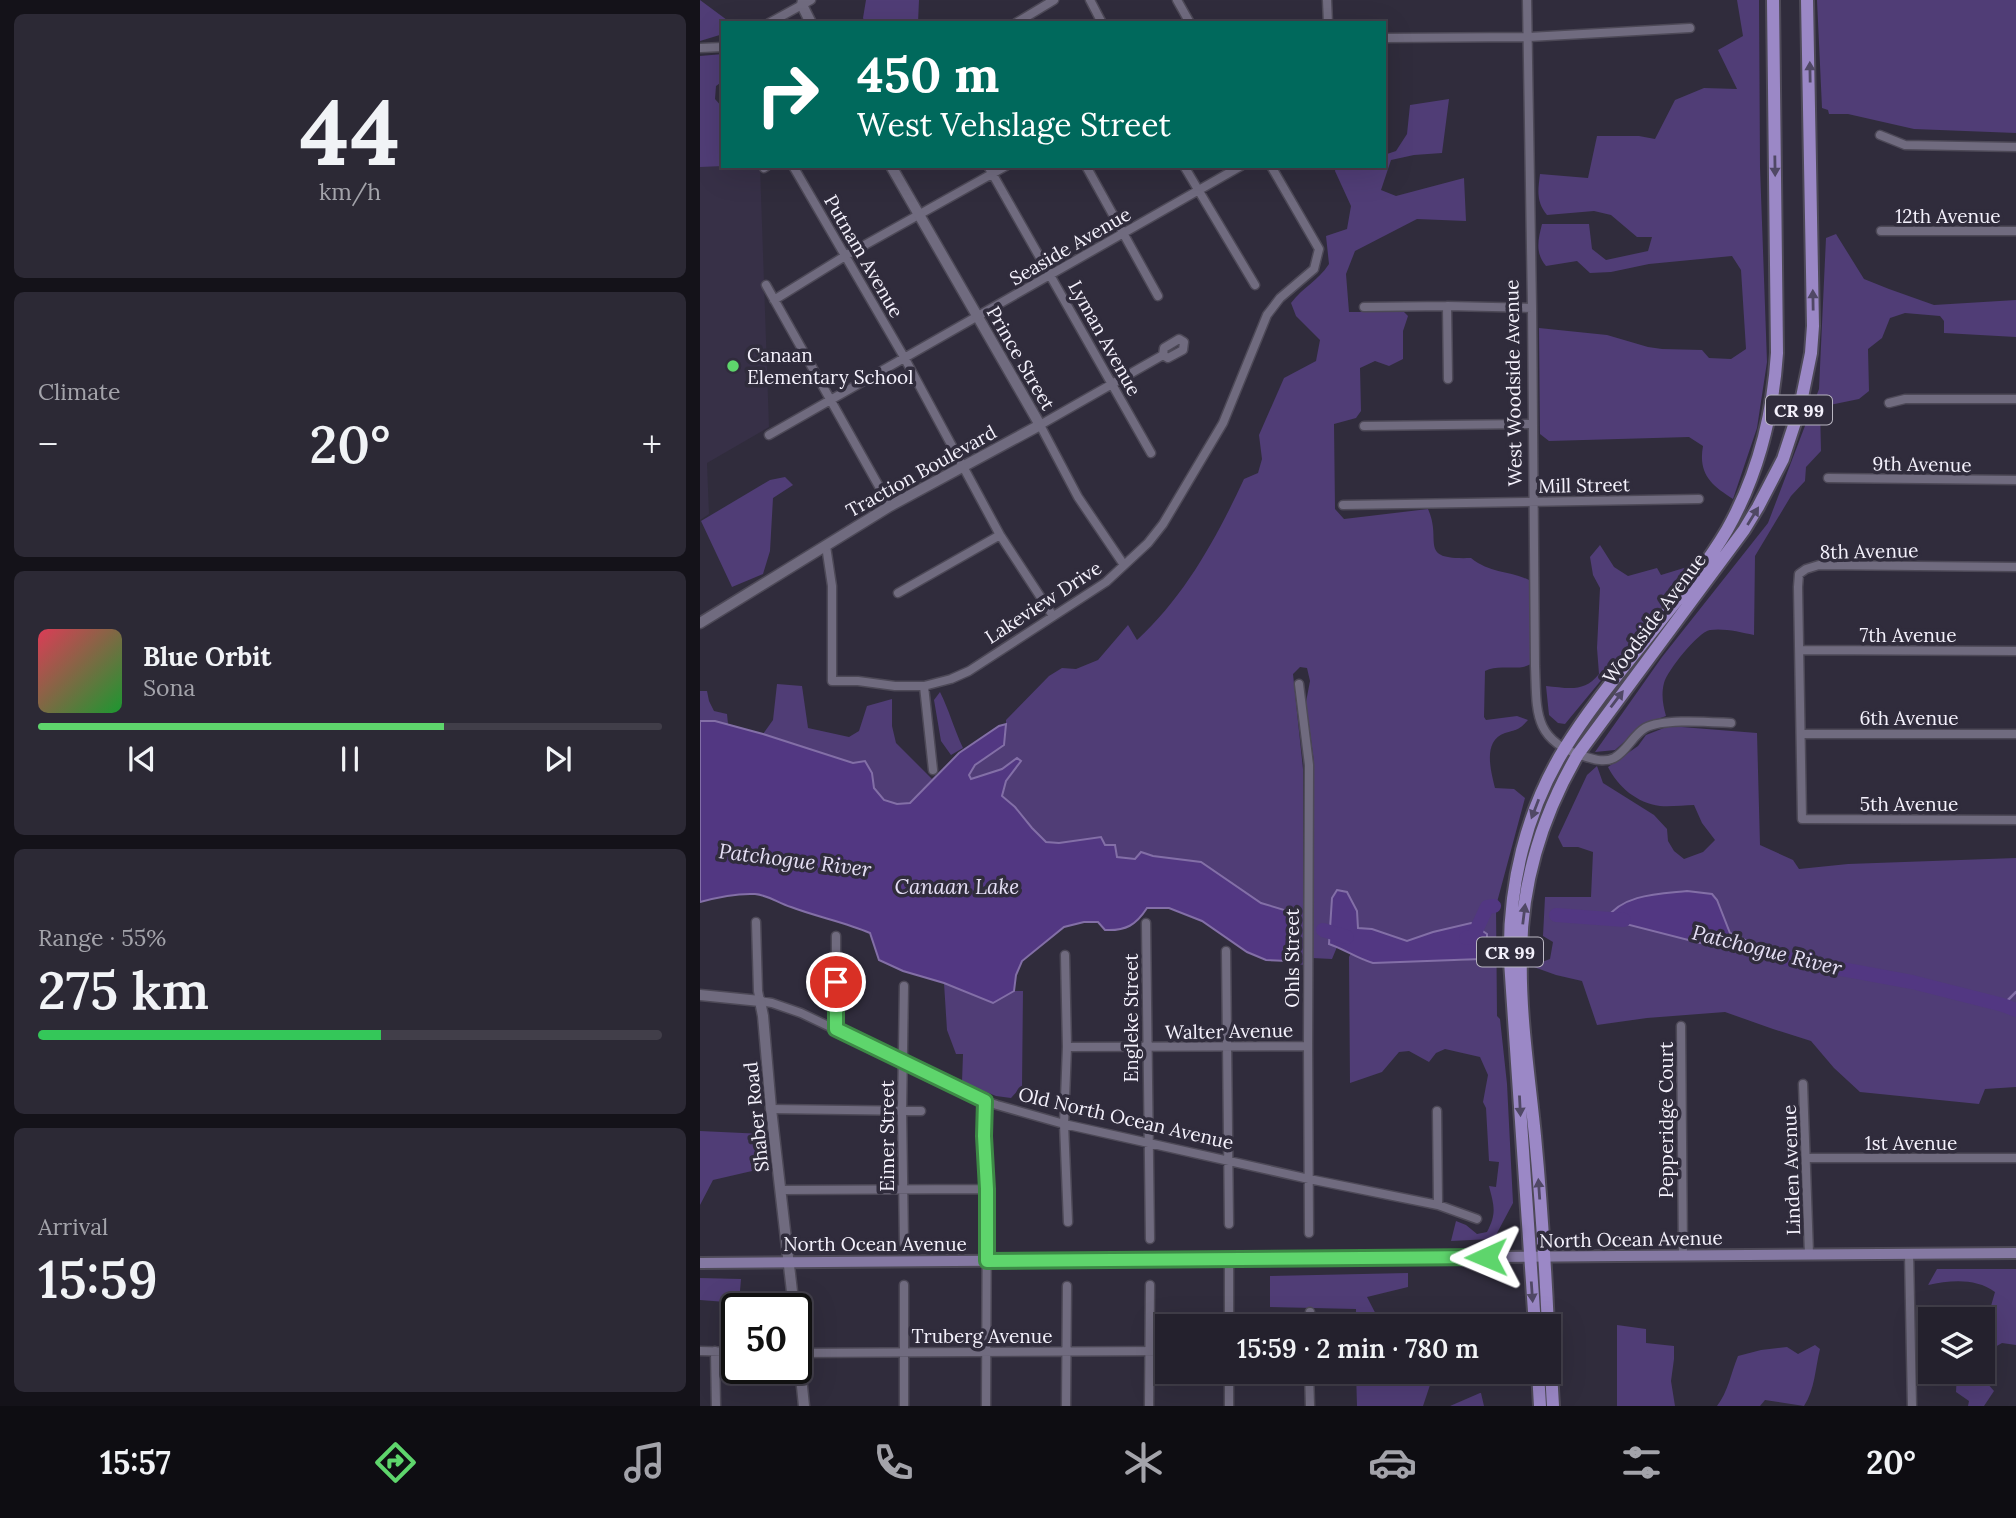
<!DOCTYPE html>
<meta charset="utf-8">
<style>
body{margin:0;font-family:Lora,serif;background:#2c2935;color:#f1f3f6;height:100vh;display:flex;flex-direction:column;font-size:26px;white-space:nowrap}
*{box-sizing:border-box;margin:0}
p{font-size:23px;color:#a3a3aa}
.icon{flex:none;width:38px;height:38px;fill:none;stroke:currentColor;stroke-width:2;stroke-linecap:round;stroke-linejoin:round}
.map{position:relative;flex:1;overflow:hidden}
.details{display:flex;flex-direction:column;gap:14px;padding:14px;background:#141219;width:700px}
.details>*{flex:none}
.hud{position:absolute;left:21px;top:21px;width:665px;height:147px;border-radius:0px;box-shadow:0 7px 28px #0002,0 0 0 2px #413e49;background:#00695c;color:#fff;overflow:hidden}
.tools{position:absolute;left:1218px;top:1307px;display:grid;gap:14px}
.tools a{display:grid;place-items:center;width:77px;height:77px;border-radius:0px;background:#24212d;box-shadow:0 7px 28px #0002,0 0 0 2px #413e49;font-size:35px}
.speed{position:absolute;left:21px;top:1293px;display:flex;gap:14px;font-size:35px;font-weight:700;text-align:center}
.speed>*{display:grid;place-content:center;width:91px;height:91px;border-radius:50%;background:#24212d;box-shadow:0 7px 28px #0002,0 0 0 2px #413e49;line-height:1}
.speed .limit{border:4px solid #111;border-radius:10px;background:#fff;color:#111}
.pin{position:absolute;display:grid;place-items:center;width:60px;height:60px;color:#fff;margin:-30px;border:4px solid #fff;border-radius:50%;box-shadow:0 2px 7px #0007}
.me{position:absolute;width:77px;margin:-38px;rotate:269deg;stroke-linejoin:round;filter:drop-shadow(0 0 5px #0008)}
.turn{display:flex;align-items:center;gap:24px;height:147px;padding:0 21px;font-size:32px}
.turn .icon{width:91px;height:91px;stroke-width:2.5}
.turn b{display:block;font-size:49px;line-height:60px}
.big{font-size:52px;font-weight:600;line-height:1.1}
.details .tile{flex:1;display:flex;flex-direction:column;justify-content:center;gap:10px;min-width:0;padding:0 24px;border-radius:10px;background:#2c2935}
.details .dial{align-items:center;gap:0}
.dial b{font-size:91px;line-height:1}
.song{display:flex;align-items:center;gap:21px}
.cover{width:84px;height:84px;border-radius:10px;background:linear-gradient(135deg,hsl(350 70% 55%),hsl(130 70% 35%))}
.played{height:7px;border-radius:4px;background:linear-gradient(90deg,#5ed56c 65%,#413e49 65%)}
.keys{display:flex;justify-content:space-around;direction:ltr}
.heat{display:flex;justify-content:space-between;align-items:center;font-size:38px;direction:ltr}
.charge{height:10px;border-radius:5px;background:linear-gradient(90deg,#34c759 55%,#413e49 0)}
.trip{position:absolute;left:455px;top:1314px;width:406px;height:70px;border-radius:0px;background:#24212d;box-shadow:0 7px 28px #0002,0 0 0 2px #413e49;font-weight:600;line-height:70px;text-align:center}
.tabs{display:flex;height:112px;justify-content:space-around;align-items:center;background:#0e0d12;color:#a3a3aa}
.tabs .icon{width:49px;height:49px}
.tabs .active{color:#5ed56c}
.tabs b{font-size:32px;color:#f1f3f6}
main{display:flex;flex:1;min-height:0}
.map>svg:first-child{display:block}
</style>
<main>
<section class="details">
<div class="tile dial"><b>44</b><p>km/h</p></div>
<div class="tile"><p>Climate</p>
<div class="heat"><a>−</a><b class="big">20°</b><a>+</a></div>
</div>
<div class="tile">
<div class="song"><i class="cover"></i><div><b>Blue Orbit</b><p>Sona</p></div></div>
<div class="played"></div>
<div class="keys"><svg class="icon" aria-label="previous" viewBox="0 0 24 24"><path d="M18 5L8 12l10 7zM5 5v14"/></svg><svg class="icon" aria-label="pause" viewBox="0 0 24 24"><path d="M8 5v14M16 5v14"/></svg><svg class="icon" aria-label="next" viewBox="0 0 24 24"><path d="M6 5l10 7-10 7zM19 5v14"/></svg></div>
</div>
<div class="tile"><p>Range · 55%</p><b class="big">275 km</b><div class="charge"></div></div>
<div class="tile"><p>Arrival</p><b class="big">15:59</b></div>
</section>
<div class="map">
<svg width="1316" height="1406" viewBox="0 0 1316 1406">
<rect width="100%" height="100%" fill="#302c3c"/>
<path fill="#373047" d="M 23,155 L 23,166 L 60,166 L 69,427 L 7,463 L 9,514 L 0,520 L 0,156 Z"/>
<path fill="#503d76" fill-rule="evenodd" d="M 0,0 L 31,23 L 23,23 L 23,34 L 0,41 Z
M 166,0 L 219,0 L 218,23 L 165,23 L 163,18 Z
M 1037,0 L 1059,0 L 1060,167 L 1067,362 L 1057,428 L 1033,499 C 1011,485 998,474 1003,446 L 989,437 L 849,441 L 840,434 L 839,328 L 907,335 L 948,347 L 962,349 L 1002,350 L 1009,358 L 1031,359 L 1046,349 L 1041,270 L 1032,256 L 949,264 L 911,272 L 890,273 L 877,261 L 846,266 C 835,253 838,240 842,224 L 889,224 L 892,249 L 906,260 L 948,251 L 952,237 L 937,237 L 911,215 L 894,211 L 847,215 C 836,202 838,190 840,174 L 888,178 L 897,136 L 939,136 L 955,139 L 975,100 L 1004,88 L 1037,89 L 1018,50 L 1043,36 Z
M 1117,0 L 1316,0 L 1316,133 L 1214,129 L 1148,114 L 1129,114 L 1128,110 L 1122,108 Z
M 23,54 L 23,81 L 16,86 L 15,99 L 23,108 L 23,166 L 0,167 L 0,56 Z
M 749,99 L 742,153 L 714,155 L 691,160 L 681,190 L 696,196 L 764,178 L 766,221 L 717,219 L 655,251 L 646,274 L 649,312 L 704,312 L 708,316 L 703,331 L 703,359 L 689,366 L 675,361 L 660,368 L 661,411 L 656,418 L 634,424 L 635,509 L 644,519 L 728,509 C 743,542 716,560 771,558 C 791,574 808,570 829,580 L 831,664 C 817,672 799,663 785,671 L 784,717 L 786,720 L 817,716 L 828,720 C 818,731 817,729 805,733 C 782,741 791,771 795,788 L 814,789 L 825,798 L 796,906 L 797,1016 L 800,1019 L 807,1084 L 813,1203 L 796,1235 L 791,1239 L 751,1241 L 756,1221 L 766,1225 L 777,1234 L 787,1232 C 797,1213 794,1206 789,1186 L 796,1187 L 799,1162 L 789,1161 L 786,1108 L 783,1102 L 788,1075 L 780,1057 L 745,1049 L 736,1053 L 729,1062 L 709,1051 L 699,1052 L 682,1072 L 650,1083 L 649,957 L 651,953 L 665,961 L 755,961 L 780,959 L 787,948 L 733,932 L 707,941 L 672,929 L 658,928 L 657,911 L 629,944 L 637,947 L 632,959 L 612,958 L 614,762 L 606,702 L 610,681 L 607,668 L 600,667 L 593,674 L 603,769 L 603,965 L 588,961 L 596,933 L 591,913 L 561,903 L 501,862 L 453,856 L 442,852 L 435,860 L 340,864 L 0,739 L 0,691 L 7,691 L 9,701 L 14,711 L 27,714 L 28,724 L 63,734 L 73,720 L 77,684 L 102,686 L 108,728 L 149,737 L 159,731 L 167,706 L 192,699 L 192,726 L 196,743 L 232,779 L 259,753 L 299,726 L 306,724 L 306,720 L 349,676 L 362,668 L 376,669 L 398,660 L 428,625 L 437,640 C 485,596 517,537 544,479 L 558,473 L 562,459 L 559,435 L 584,378 L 616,361 L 620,340 L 596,316 L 591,303 C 604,286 617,282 629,264 L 626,236 L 647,229 L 651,206 L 635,171 L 636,166 L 684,166 L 684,155 L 696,151 L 707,134 L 710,105 Z
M 1136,234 L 1164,279 L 1189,289 L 1234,305 L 1316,300 L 1316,337 L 1244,333 L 1244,321 L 1240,316 L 1205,313 L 1190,318 L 1182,338 L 1168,349 L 1169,391 L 1159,399 L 1120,407 L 1121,451 L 1106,467 L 1105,481 L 1091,496 L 1055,556 L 1054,635 C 1040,632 1024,628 1010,630 C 998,632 967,671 964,683 C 961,695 963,705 966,716 L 944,724 L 915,750 L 895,752 L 962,657 L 1068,523 L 1119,389 L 1126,238 Z
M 85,477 L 93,485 L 73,498 L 70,551 L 63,574 L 32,587 L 1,521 L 70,480 Z
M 900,545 L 914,567 L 928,576 L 957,568 L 961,575 L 997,564 L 865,724 L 858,723 L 849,715 L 846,686 C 868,688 884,693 899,674 L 897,648 L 900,588 L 893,575 L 890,557 Z
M 240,692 C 249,710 254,729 263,748 L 251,755 L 241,741 L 234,700 Z
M 969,726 L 1057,733 L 1060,845 L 1093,860 L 1099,869 L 1148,864 L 1316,858 L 1316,1087 L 1285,1089 L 1279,1104 L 1160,1092 L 1134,1068 L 1111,1041 L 1073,1029 L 1025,1012 L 947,1018 L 897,1025 L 882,981 L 856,975 L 831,966 L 850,959 L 853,942 L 843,936 L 845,897 L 891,897 L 893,852 L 878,847 L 863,847 L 858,837 L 887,775 L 897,766 L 903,783 L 954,815 L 967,829 L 968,841 L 974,851 L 984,859 L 1003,852 L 1015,840 L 1002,823 L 994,805 C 984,805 971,807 960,806 C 937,803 918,787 908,767 L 938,746 L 946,735 ZM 1017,900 L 1030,933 L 1077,955 L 1022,939 L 1000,943 L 907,919 Z
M 244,983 L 292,1003 L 314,991 L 323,991 L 322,1086 L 311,1098 L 296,1096 L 262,1082 L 263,1054 L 256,1054 L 247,1030 Z
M 0,1131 L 66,1134 L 69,1169 L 52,1171 L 13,1180 L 0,1205 Z
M 1237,1269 L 1316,1269 L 1316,1345 L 1302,1343 L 1295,1347 L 1287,1383 L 1294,1391 L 1284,1406 L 1268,1406 L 1269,1401 L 1256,1392 L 1257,1373 L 1283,1372 L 1283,1320 L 1279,1319 L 1289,1313 L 1295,1292 C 1276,1278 1251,1280 1228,1285 Z
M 708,1273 L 708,1287 L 667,1297 L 682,1326 L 656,1326 L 656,1309 L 570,1307 L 570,1276 Z
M 0,1278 L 41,1279 L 39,1303 L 0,1300 Z
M 917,1325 L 946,1329 L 946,1343 L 974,1346 L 974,1359 L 971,1381 L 975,1406 L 917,1406 Z
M 1115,1345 L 1120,1349 C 1115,1369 1115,1389 1104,1406 L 1065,1400 L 1060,1406 L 1017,1406 C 1028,1392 1031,1373 1038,1356 L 1061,1350 L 1087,1347 L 1098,1354 Z
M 656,1372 L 729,1372 L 730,1385 L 723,1406 L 657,1406 Z
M 781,1393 L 784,1406 L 750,1406 L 780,1393 Z"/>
<path fill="#523782" stroke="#836fa7" stroke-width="2" d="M 0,721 L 15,721 L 63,734 L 153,763 L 165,761 L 172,773 L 174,788 L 184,800 L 197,804 L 210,803 L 259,753 L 299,726 L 306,724 L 304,745 L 275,765 L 269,775 L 271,779 L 302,769 L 317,758 L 321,761 L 306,781 L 302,796 L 315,807 L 332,828 L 346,842 L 359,843 L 401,837 L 405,845 L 415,845 L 417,857 L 435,859 L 441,852 L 453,856 L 501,862 L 561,903 L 591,912 L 596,933 L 588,961 L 566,960 L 547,952 L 502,921 L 469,908 L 447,908 C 436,925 426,931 405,930 L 398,922 L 384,922 L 364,927 L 322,961 L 316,975 L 314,991 L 293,1003 L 244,983 L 203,971 L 179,960 L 170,933 C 145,922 117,917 91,907 C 78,903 68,895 55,894 C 35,893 18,897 0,902 Z
M 637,890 L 647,892 L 657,911 L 658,928 L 672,929 L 707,941 L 733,932 L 771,923 L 787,934 L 787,948 L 781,959 L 673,963 C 658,959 644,949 629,944 L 632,898 Z
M 987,891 L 1012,894 L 1017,900 L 1030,933 L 1084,958 L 1022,939 L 1000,943 L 906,919 C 923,894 959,894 987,891 Z"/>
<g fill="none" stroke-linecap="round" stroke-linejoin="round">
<path stroke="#836fa7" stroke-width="2.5" d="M 1303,1005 L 1316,992"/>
<path stroke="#523782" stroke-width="14" d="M 856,915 L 924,920
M 623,930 L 647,937
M 766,938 L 773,937 L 787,907 L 794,906
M 1066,951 L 1087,959 L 1212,982 L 1303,1005 L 1316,1010"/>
<g stroke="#4d4957" stroke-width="11">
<path id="minor" d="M 390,0 L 402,23
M 477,0 L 490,23
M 627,0 L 628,23
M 827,0 L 832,308 L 835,666 C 837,710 832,740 883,756 C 893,759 904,763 914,758 C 927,751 933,735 945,728 C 963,718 1010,722 1031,723
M 69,23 L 111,0
M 316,23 L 354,0
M 684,38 L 829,37 L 990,28
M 0,48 L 23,47
M 1180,135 L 1205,145 L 1316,147
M 93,166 L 204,357 L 300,535 L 353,616
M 288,166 L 451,453
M 386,166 L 458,296
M 484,166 L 555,285
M 64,168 L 67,166
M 1181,231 L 1316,231
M 66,285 L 190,506
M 74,300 L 145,256 L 306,166
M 747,306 L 748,379
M 664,307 L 747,306 L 832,308
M 1189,403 L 1205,399 L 1316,399
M 664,426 L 832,424
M 69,435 L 541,166
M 1128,478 L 1316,480
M 643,505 L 999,499
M 126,546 L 132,586 L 132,681 L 158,681 L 195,686 L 224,686 L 251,679 L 269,671 L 406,582 L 448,543 L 463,524 L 523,423 L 567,315 L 580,298 L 614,269 L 619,249 L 571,166
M 424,565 L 378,497 L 340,425 L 463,355 L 468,358 L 483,350 L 484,342 L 479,339 L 464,348 L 463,355
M 1316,567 L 1119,565 L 1106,569 L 1099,574 L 1098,587 L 1102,819 L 1316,820
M 198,593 L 300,535
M 1100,650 L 1316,651
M 599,684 L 609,765 L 608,1046 L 609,1233
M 224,686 L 233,770
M 1101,734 L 1316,734
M 56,922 L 58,991 L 60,1001 L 72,1003 L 101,1013 L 285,1101 L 297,1105 L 364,1124 L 609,1179 L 738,1205 L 777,1219
M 446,923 L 450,1239
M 136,936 L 136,1029
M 526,951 L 529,1224
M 365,955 L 367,1047 L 364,1124 L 368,1222
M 204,986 L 202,1111 L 204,1243
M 981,1026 L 983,1256
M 367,1047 L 608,1046
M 1103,1084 L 1109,1254
M 285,1101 L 284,1136 L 287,1189 L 286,1406
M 71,1109 L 221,1111
M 737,1111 L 738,1205
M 1107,1158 L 1316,1158
M 81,1190 L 287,1189
M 1209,1253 L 1212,1406
M 204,1285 L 204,1406
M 529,1326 L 529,1260
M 609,1326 L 610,1312
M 0,1351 L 37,1352
M 15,1351 L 16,1406
M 96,1353 L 467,1351
M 609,1372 L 610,1406
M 366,1406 L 367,1286
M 449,1406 L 450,1285
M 529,1406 L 529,1372"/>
</g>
<g stroke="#4d4957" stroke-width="13">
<path id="tertiary" d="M 103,0 L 102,5 L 111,23
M 0,623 L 190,506 L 340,425 L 191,166
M 0,995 L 60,1001 L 63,1016 L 71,1109 L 94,1309
M 96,1328 L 104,1406"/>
</g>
<g stroke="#4d4957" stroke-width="14">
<path id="secondary" d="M 0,1263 L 1316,1253"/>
</g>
<g stroke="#4d4957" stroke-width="16">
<path id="primary" d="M 835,1326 L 810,961 C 808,886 826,811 865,748 C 892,704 926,665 958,624 C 982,594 1007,564 1027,530 C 1058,475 1073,415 1077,353 L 1073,0
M 848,1326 C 845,1263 841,1199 835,1136 C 829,1075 819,1012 821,951 C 822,881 843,814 878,754 L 1044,530 L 1058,507 L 1083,459 L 1100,407 L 1111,353 L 1113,326 L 1107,0
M 849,1337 L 853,1406
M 838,1372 L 840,1406"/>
</g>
<use href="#minor" stroke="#706b7f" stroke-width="8"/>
<use href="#tertiary" stroke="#706b7f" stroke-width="10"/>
<use href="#secondary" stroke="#8579a3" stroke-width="10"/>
<use href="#primary" stroke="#9b88c6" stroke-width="12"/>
</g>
<defs><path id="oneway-solid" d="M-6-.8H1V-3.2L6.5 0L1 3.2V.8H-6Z" transform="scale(1.75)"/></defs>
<g fill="#504865">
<use href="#oneway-solid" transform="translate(1110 72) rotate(-91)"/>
<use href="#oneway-solid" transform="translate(1075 166) rotate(89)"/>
<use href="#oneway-solid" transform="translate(1113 300) rotate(-91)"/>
<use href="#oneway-solid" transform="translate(1053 516) rotate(-58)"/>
<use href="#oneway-solid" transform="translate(917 699) rotate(-53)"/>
<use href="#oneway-solid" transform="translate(835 809) rotate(111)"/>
<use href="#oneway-solid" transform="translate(824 914) rotate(-83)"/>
<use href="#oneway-solid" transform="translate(820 1106) rotate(87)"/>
<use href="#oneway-solid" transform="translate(839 1189) rotate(-94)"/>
<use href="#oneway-solid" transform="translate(832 1292) rotate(86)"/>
</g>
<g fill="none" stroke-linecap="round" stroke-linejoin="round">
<g stroke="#3d8a46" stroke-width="18">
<path id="route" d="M 136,982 L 136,1029 L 285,1101 L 284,1136 L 287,1189 L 287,1261 L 786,1257"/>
</g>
<use href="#route" stroke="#5ed56c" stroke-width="12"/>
</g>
<circle fill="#5ed56c" stroke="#302c3c" stroke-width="2.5" cx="33" cy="366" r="7"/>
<g text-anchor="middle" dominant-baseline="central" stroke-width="7" stroke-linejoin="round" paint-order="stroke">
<g fill="#302c3c" stroke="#b9b6c2" stroke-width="2">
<rect x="1066" y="395.5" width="66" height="29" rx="5"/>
<rect x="777" y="937.5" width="66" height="29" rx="5"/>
</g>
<g font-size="18" font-weight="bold" fill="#f4f1fc">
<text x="1099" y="410">CR 99</text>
<text x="810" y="952">CR 99</text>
</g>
<g font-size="19" fill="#f4f1fc" stroke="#302c3c">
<text x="1248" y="216">12th Avenue</text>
<text transform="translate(370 246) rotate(-30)">Seaside Avenue</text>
<text transform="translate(164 256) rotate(60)">Putnam Avenue</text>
<text transform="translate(405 338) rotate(61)">Lyman Avenue</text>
<text transform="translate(321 358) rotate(60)">Prince Street</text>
<text transform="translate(813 383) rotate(-91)">West Woodside Avenue</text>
<text transform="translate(1222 464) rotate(1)">9th Avenue</text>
<text transform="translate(221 471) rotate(-29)">Traction Boulevard</text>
<text transform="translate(884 485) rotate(-1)">Mill Street</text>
<text transform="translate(1169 551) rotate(-1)">8th Avenue</text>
<text transform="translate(343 602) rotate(-33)">Lakeview Drive</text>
<text transform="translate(954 618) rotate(-53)">Woodside Avenue</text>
<text x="1208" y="635">7th Avenue</text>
<text x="1209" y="718">6th Avenue</text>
<text x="1209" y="804">5th Avenue</text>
<text transform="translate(592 958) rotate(-90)">Ohls Street</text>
<text transform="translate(431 1018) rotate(-90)">Engleke Street</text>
<text transform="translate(529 1031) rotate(-1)">Walter Avenue</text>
<text transform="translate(56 1117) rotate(-96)">Shaber Road</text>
<text transform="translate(426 1118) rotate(13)">Old North Ocean Avenue</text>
<text transform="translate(966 1120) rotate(-90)">Pepperidge Court</text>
<text transform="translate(187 1136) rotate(-90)">Eimer Street</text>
<text x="1211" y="1143">1st Avenue</text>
<text transform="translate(1091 1170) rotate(-92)">Linden Avenue</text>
<text transform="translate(931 1239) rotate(-1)">North Ocean Avenue</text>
<text x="175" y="1244">North Ocean Avenue</text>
<text x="282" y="1336">Truberg Avenue</text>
</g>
<g font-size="19" fill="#f4f1fc" stroke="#302c3c" text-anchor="start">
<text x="47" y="355">Canaan<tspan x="47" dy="22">Elementary School</tspan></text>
</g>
<g font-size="21" font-style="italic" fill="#e5dff5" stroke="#302c3c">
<text transform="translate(95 860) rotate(7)">Patchogue River</text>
<text x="257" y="886">Canaan Lake</text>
<text transform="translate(1067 950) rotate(14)">Patchogue River</text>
</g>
</g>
</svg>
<div class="tools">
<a><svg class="icon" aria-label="layers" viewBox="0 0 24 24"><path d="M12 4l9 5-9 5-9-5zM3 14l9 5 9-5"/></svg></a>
</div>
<div class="speed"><div class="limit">50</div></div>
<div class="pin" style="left:136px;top:982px;background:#d93025"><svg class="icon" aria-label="arrive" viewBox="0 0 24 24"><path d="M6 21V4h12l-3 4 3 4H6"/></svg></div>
<svg class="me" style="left:786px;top:1257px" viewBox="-20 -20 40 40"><path d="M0-17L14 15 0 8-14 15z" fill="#5ed56c" stroke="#fff" stroke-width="4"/></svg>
<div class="trip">15:59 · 2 min · 780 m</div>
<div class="hud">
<div class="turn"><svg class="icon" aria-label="right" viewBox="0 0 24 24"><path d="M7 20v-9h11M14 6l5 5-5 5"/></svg><div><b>450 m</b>West Vehslage Street</div></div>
</div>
</div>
</main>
<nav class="tabs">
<b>15:57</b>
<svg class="icon active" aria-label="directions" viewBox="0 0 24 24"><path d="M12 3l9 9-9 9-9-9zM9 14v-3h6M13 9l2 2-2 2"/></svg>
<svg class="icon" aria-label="music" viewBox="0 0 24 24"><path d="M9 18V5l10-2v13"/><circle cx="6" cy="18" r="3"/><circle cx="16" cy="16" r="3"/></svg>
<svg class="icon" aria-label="phone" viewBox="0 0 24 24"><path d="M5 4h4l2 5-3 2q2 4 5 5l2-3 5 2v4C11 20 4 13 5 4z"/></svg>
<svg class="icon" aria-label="climate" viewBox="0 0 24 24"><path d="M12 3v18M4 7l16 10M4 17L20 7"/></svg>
<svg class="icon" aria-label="car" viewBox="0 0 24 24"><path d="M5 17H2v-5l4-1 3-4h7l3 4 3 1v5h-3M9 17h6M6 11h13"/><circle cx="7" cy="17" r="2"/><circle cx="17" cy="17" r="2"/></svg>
<svg class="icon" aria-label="filters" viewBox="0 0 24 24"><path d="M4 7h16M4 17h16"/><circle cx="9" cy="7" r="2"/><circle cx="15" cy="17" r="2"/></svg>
<b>20°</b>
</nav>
